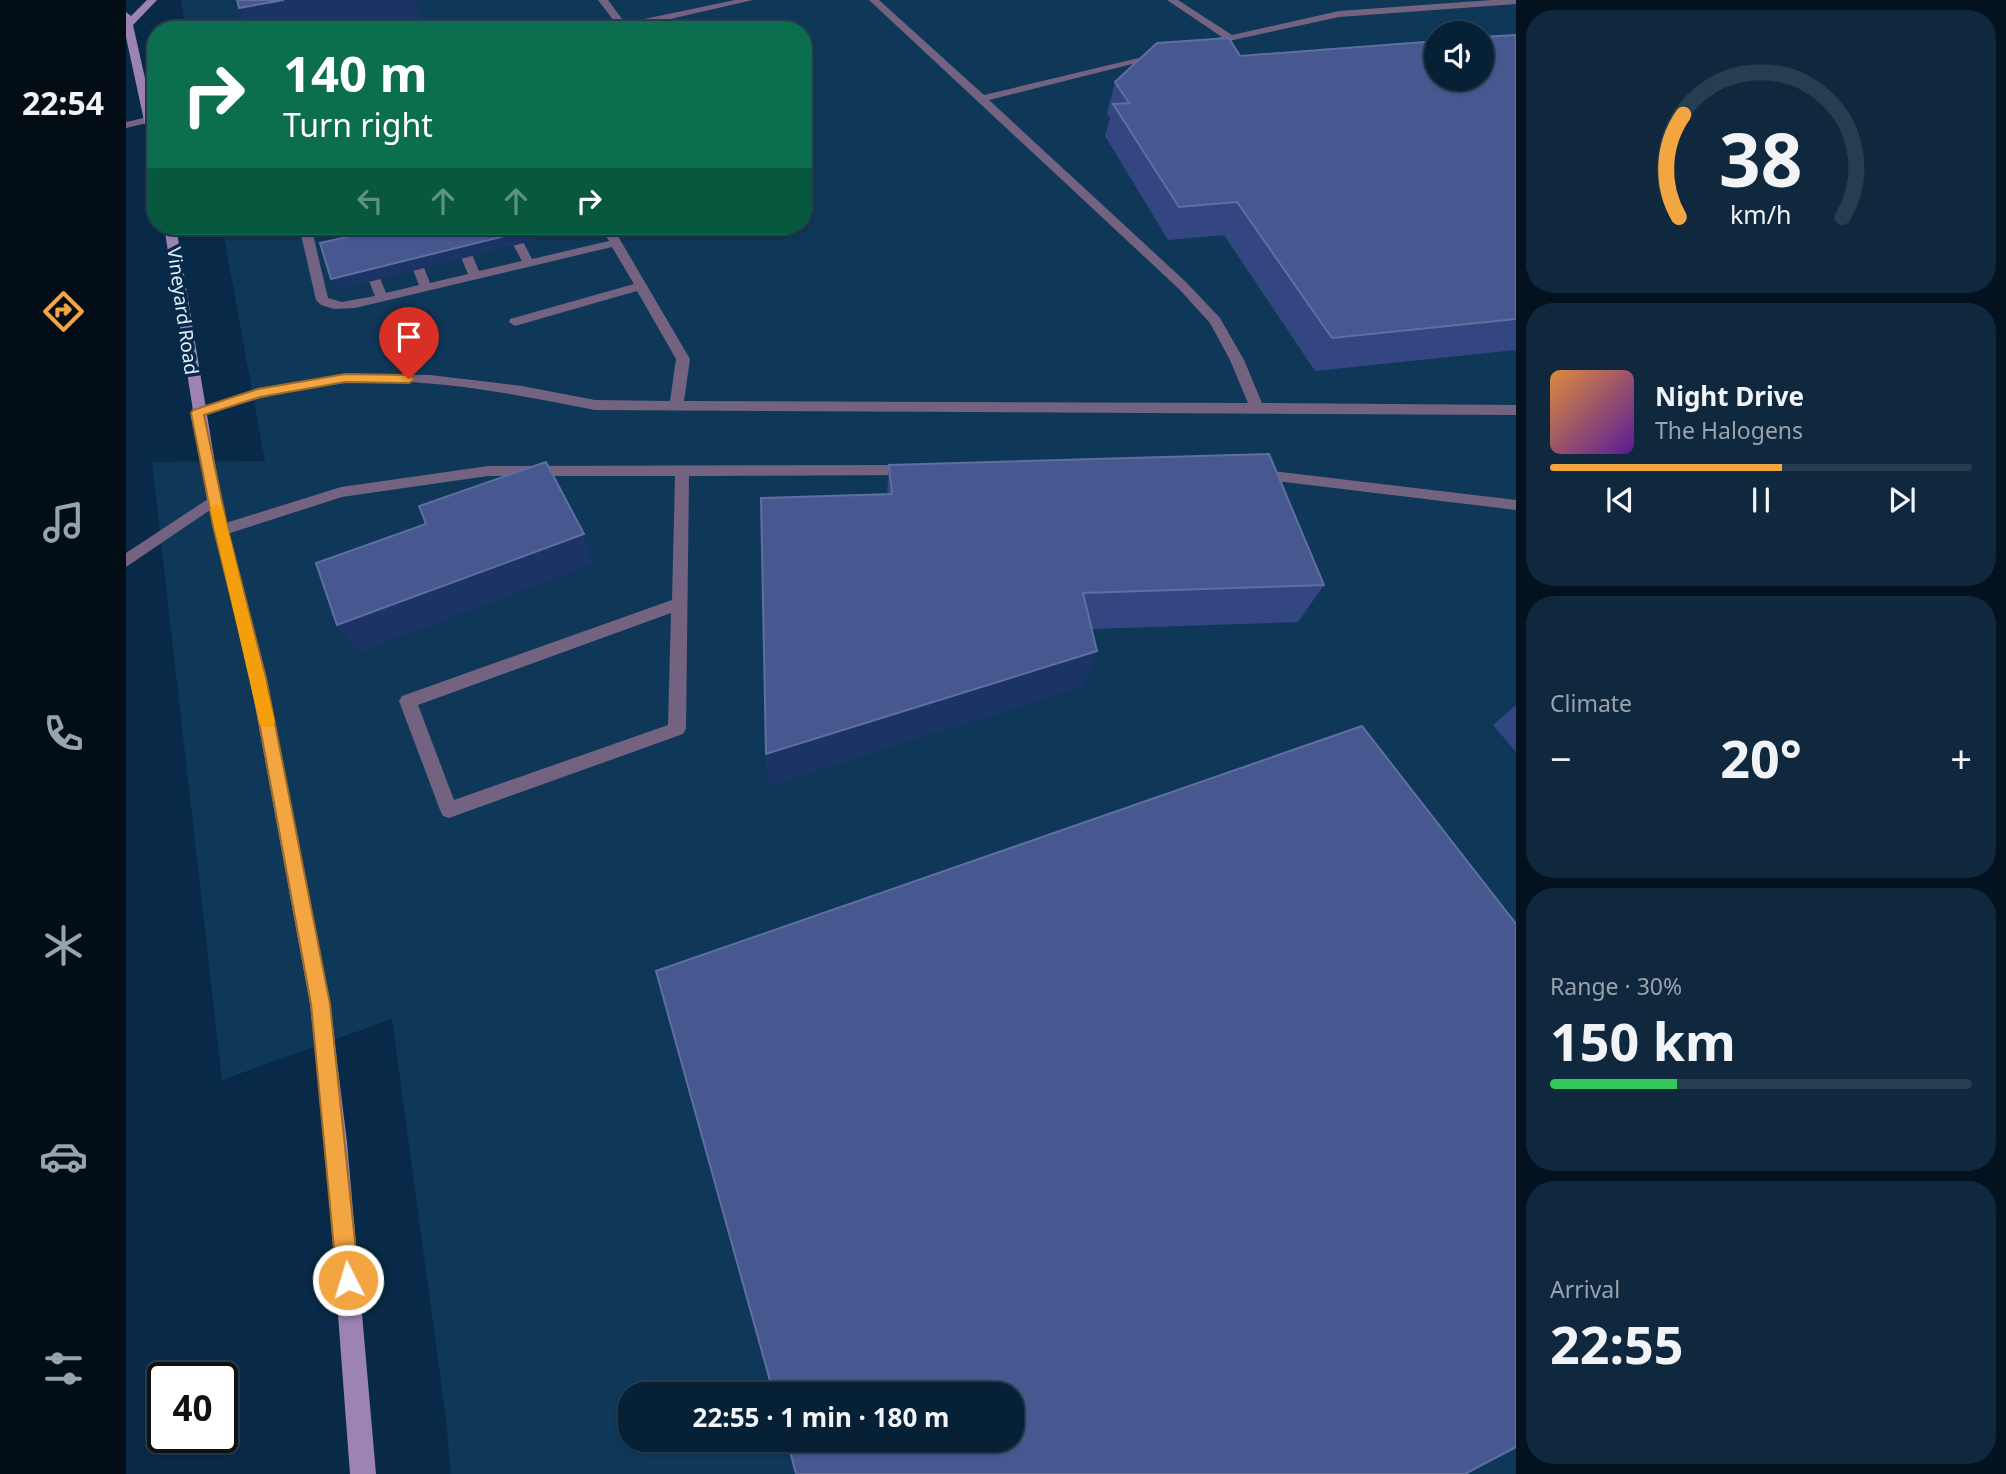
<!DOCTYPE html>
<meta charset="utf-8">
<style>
body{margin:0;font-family:"Noto Sans",sans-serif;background:#0f283e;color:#f1f3f6;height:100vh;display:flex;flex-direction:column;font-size:26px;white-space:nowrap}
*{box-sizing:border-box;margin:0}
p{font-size:23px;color:#98a3ad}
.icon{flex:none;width:38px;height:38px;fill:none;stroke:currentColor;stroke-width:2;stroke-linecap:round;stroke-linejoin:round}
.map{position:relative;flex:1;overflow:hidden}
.panel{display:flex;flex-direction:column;gap:10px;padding:10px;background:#03121e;width:490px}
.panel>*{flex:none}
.hud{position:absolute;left:21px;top:21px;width:665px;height:214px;border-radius:28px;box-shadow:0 2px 5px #0004,0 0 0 2px #273e51;background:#0b6e4f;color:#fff;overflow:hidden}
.fabs{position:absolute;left:1298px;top:21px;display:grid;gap:14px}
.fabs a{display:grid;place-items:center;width:70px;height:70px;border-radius:50%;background:#062036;box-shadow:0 2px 5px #0004,0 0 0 2px #273e51;font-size:35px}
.speed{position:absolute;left:21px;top:1362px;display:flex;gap:14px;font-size:35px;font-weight:700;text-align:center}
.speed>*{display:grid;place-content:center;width:91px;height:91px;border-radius:50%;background:#062036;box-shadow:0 2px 5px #0004,0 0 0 2px #273e51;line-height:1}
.speed .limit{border:4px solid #111;border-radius:10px;background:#fff;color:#111}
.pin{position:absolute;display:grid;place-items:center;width:60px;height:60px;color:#fff;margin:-72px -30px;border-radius:50% 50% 50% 0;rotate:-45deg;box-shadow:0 0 7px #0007}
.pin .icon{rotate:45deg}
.me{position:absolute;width:77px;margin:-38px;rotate:355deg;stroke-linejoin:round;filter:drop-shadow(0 0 5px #0008)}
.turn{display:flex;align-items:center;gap:24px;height:147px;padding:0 21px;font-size:32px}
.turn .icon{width:91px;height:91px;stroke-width:2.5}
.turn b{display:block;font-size:49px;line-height:60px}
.lanes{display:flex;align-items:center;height:66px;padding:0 21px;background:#0003;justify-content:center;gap:35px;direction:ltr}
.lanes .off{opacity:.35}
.big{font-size:52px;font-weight:700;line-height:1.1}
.panel .card{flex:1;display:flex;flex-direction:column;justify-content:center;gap:10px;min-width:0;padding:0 24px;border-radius:28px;background:#0f283e}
.panel .dial{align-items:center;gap:0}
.dial svg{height:182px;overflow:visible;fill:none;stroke:#273e51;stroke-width:7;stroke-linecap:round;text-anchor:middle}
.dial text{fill:#f1f3f6;stroke:none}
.song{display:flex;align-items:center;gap:21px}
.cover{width:84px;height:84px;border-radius:10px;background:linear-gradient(135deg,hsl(30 70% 55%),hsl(270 70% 35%))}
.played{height:7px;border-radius:4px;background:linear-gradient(90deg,#f2a541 55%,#273e51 55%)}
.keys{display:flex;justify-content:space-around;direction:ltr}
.heat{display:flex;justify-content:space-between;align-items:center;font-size:38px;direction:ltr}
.charge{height:10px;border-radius:5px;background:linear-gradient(90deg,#34c759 30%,#273e51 0)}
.trip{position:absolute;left:492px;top:1382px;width:406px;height:70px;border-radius:28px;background:#062036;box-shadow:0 2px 5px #0004,0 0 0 2px #273e51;font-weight:700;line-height:70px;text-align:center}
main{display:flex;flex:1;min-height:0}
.tab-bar{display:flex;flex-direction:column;width:126px;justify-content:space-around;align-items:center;background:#020d16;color:#98a3ad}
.tab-bar .icon{width:49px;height:49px}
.tab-bar .on{color:#f2a541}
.tab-bar b{font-size:32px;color:#f1f3f6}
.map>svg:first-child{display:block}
</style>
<main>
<nav class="tab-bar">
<b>22:54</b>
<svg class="icon on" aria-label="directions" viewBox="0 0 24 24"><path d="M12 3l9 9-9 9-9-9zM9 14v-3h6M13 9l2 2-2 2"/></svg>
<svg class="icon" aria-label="music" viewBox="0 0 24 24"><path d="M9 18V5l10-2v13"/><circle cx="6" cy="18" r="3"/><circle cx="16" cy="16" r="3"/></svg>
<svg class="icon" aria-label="phone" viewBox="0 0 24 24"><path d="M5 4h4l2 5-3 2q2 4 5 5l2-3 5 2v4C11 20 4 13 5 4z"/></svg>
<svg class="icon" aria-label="climate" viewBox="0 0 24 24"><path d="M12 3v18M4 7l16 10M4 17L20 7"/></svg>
<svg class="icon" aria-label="car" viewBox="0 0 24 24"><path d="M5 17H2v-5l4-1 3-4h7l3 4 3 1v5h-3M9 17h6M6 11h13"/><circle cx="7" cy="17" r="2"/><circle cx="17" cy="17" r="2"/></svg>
<svg class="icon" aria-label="filters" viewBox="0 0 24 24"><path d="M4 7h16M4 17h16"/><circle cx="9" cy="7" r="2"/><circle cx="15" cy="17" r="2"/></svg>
</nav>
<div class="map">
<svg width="1390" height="1474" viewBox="0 0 1390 1474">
<rect width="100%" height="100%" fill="#082a48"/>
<path fill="#0f3758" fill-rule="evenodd" d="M 55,0 L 1390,0 L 1390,1474 L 325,1474 L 320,1419 L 266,1019 L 96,1080 L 26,462 L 139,461 L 96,226 L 677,226 L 677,30 L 60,30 ZM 1311,33 L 1356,33 L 1356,79 L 1311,79 ZM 504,1395 L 886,1395 L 886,1440 L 504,1440 Z"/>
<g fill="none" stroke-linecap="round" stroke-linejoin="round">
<path fill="#736380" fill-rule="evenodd" d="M 472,0 L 482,0 L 499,23 L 609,0 L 627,0 L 496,30 L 476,30 L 491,25 Z
M 743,0 L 753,0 L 858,95 L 1038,52 L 1038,56 L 863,100 L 1061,283 L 1094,318 L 1118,360 L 1136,403 L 1390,405 L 1390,415 L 469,410 C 392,395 297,375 218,383 C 169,387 123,401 77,416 L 67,416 L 67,410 L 132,388 L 219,374 L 304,375 L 396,386 L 469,400 L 544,401 L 550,359 L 511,291 L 389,326 L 383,322 L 384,319 L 508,284 L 486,247 L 229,308 L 208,309 L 195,305 L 190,300 L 173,226 L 185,226 L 202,298 L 216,302 L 249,296 L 221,226 L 233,226 L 260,293 L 293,285 L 270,226 L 282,226 L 304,283 L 342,274 L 322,226 L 334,226 L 353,271 L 396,261 L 377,226 L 389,226 L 406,259 L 483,241 L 474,226 L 486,226 L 564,359 L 558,401 L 1122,403 L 1104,360 L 1084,323 L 1053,289 Z
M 1041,0 L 1052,0 L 1106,35 L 1213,11 L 1366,0 L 1390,0 L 1390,4 L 1213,17 L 1080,46 L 1075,43 L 1077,41 L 1096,37 Z
M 30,115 L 30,121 L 0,128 L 0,122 Z
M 784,465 L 791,470 L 784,475 L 563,476 L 560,729 L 557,734 L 323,818 L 317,816 L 314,810 L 273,701 L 276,696 L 546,600 L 549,476 L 362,476 L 216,497 L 95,536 L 87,530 L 90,526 L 215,487 L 362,466 ZM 545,613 L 542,725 L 328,800 L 292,705 Z
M 1130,469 L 1390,500 L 1390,510 L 1125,478 L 1123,474 L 1125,470 Z
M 88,495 L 93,496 L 95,500 L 93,504 L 0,567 L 0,553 Z"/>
<path fill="#9d83b3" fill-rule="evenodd" d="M 21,0 L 31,0 L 7,25 L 30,127 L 30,156 L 25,153 L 0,37 L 0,12 L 5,16 Z
M 38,226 L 50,226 L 95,500 L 140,678 L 204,1004 L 221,1142 L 250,1474 L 224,1474 L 199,1142 L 184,1004 L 124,678 L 81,500 Z"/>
</g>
<path fill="#344681" d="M 1390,35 L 1390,350 L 1189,371 L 1098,235 L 1042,240 L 979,136 L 984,118 L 981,114 L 989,82 L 1114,56 Z
M 763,465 L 1198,585 L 1172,622 L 966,629 L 971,651 L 956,686 L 643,785 L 640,754 L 761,495 Z
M 1390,705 L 1390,752 L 1367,725 Z"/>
<path fill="#1b3365" d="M 158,0 L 289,0 L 295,18 L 231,30 L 123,30 L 113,8 Z
M 407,229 L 410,240 L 211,290 L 205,279 Z
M 458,534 L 467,564 L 232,653 L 211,625 Z
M 971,651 L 956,686 L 643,785 L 640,754 Z"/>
<path fill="#46588f" stroke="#5e6fa0" stroke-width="2" d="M 111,0 L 158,0 L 113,8 Z
M 1390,35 L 1390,319 L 1206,338 L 1111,202 L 1053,207 L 987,104 L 1003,103 L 989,82 L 1031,43 L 1103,38 L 1114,56 L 1311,41 L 1311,79 L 1356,79 L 1356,37 Z
M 269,226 L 405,226 L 407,229 L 205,279 L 194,243 Z
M 1143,454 L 1198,585 L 957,593 L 971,651 L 640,754 L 635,498 L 766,494 L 763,465 Z
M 420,462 L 458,534 L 211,625 L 190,563 L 300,524 L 293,506 Z
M 1236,726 L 1390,924 L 1390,1447 L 1339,1474 L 670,1474 L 661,1440 L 886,1440 L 886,1395 L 648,1395 L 530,971 Z"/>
<path fill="#f2a541" stroke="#9d6b2a" stroke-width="2" d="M 219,374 L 283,375 L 289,379 L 283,383 L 219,382 L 134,397 L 78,415 L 102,530 L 140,678 L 204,1004 L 233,1280 L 230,1288 L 222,1291 L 214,1288 L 211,1280 L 185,1004 L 125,678 L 88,530 L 65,413 L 67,410 L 132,389 Z"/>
<path fill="#f59e0b" d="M 90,504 L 97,509 L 149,722 L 146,727 L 135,727 L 133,722 L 84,509 Z"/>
<g text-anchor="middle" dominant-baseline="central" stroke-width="7" stroke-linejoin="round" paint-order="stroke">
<g font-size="19" fill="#e0eefd" stroke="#082a48">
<text transform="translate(57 311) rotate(82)">Vineyard Road</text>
</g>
</g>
</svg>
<div class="fabs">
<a><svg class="icon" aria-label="sound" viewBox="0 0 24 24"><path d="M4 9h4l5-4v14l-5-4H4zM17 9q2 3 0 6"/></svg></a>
</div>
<div class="speed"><div class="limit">40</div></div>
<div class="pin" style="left:283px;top:379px;background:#d93025"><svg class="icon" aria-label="arrive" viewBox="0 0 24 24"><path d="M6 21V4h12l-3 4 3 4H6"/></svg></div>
<svg class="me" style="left:222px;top:1280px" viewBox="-20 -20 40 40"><circle r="17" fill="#f2a541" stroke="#fff" stroke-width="3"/><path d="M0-11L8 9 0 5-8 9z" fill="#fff"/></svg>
<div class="trip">22:55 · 1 min · 180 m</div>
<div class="hud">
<div class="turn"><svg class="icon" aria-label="right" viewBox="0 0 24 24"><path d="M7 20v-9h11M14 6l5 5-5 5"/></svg><div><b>140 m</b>Turn right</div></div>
<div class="lanes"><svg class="icon off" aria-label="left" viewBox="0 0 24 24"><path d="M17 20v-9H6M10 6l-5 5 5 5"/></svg><svg class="icon off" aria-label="ahead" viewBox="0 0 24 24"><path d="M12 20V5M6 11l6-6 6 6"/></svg><svg class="icon off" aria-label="ahead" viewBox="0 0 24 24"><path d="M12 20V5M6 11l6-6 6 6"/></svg><svg class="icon" aria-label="right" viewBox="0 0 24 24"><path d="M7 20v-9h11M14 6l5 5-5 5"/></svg></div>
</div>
</div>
<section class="panel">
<div class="card dial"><svg viewBox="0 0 100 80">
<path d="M14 69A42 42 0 1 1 86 69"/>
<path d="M14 69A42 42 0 0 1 16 24" stroke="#f2a541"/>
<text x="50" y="56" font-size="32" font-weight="700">38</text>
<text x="50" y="72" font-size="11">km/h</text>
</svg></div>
<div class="card">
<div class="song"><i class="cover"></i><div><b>Night Drive</b><p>The Halogens</p></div></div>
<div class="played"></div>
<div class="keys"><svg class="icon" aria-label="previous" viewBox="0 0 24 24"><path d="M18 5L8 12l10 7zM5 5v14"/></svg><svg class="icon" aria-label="pause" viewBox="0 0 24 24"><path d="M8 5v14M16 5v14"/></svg><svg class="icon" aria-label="next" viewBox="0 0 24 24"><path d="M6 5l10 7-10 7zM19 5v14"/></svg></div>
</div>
<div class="card"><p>Climate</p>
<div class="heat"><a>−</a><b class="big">20°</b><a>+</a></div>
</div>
<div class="card"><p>Range · 30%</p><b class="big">150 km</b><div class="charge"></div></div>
<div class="card"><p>Arrival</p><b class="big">22:55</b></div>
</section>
</main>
